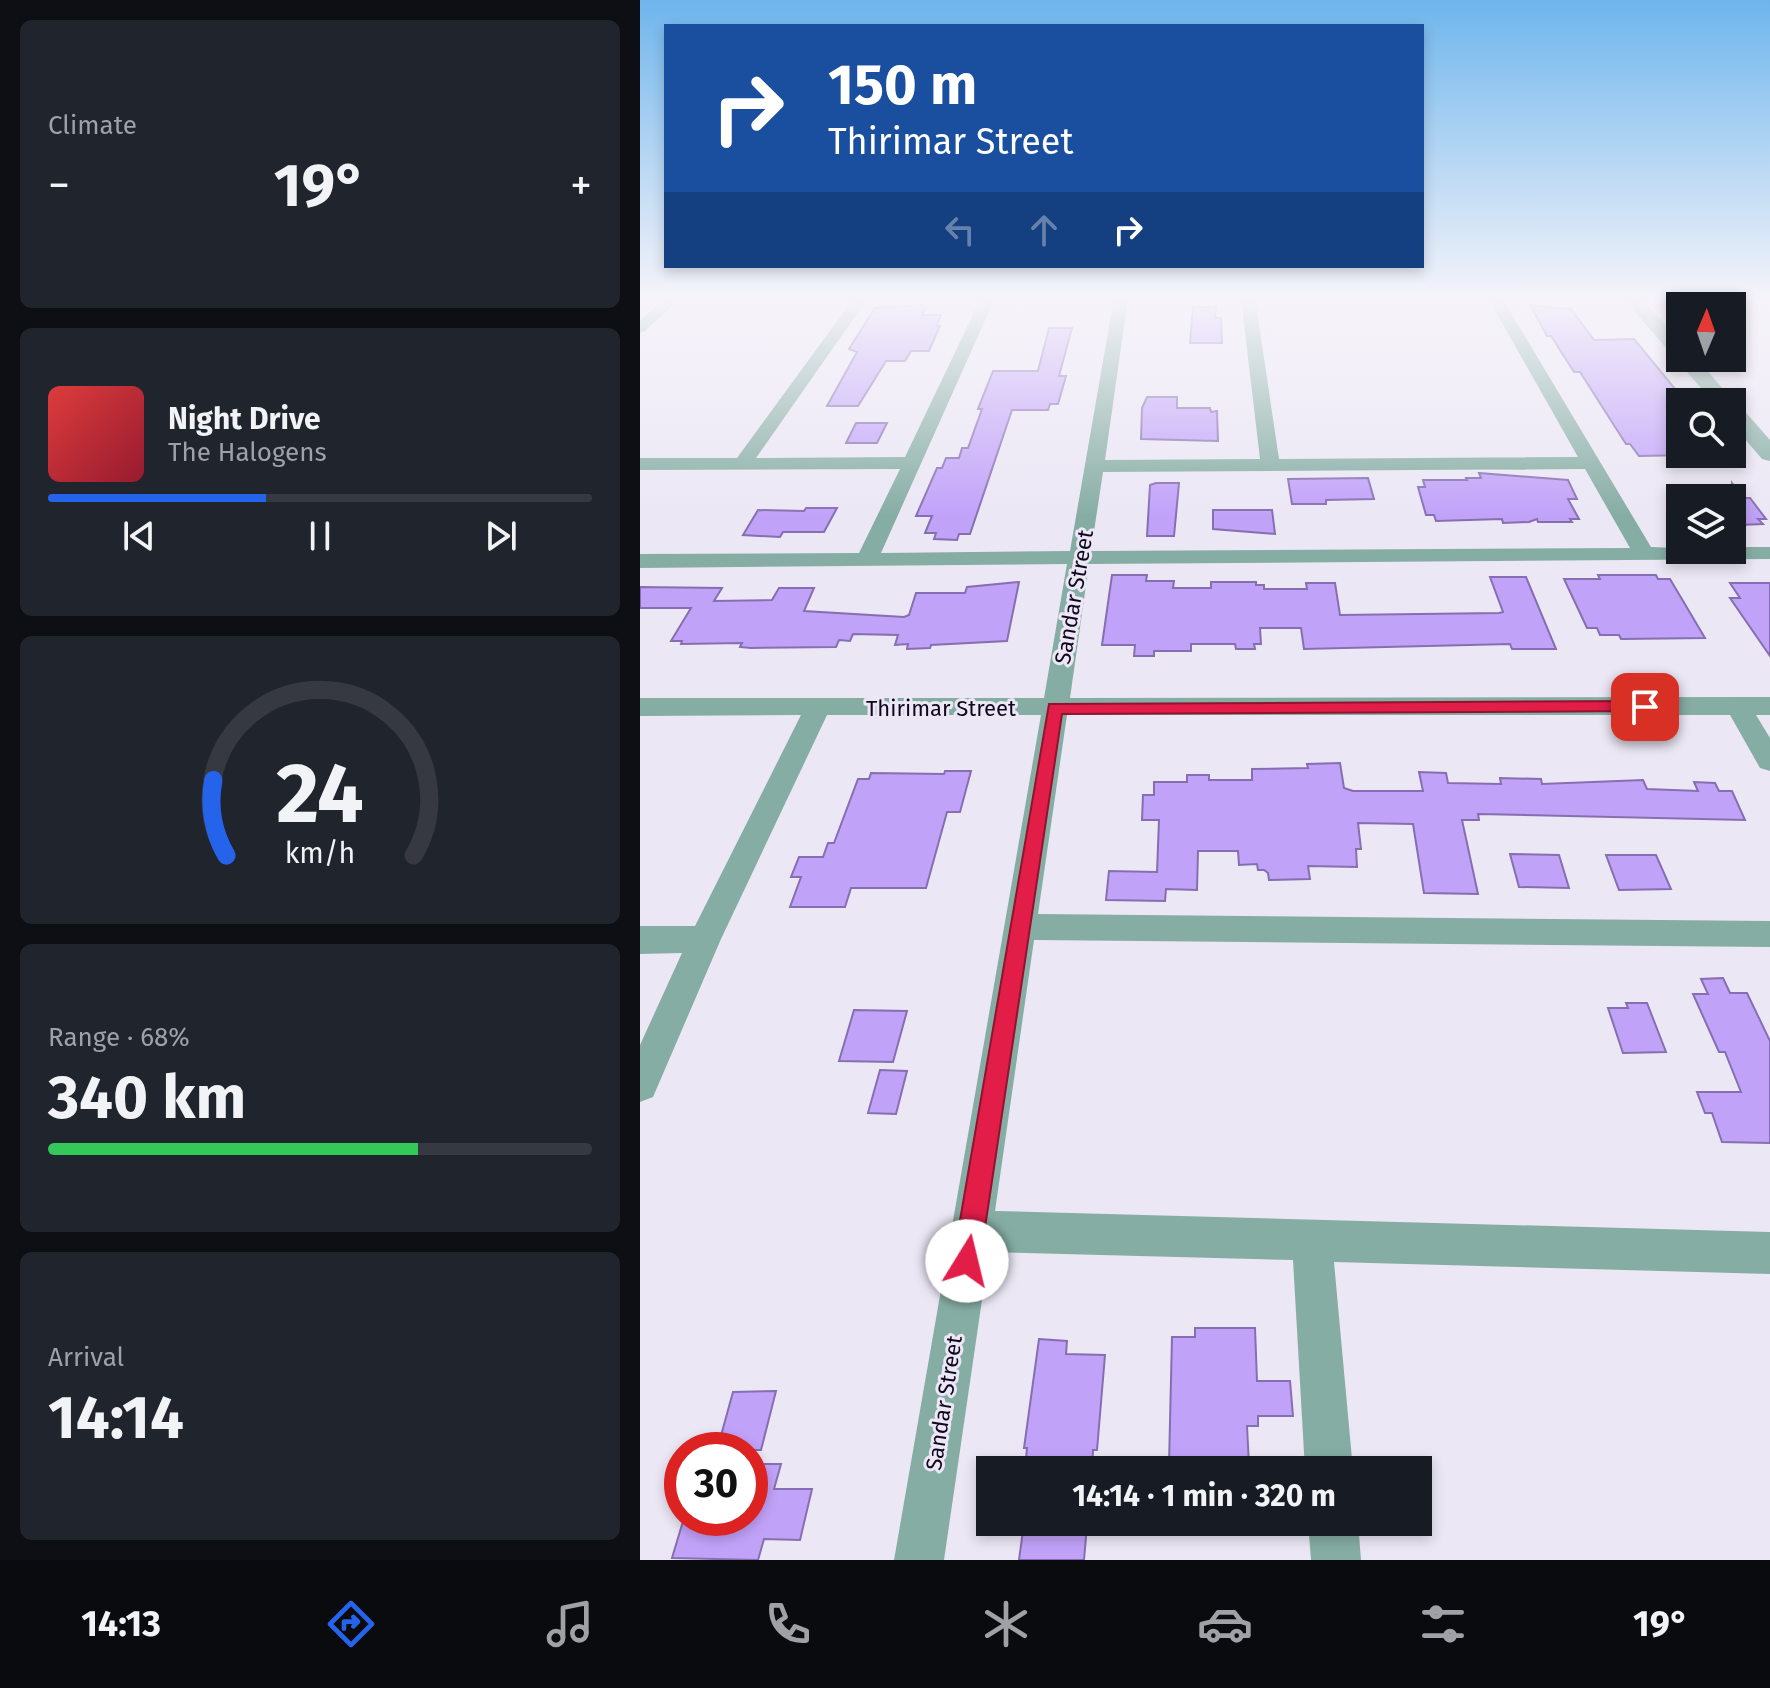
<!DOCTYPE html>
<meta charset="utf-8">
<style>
body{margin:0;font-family:"Fira Sans",sans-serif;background:#20242c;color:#f1f3f6;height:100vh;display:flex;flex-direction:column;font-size:30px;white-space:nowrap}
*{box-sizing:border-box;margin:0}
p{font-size:26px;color:#9ea1a6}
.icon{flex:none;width:44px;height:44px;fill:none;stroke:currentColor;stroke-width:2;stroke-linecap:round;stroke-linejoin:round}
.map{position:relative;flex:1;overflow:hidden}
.panel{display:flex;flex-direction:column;gap:20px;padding:20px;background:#0d0f14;width:640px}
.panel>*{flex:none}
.banner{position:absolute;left:24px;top:24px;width:760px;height:244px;border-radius:0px;box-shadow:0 4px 12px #0003;background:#1a4fa0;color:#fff;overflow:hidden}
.needle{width:52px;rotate:2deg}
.controls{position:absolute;left:1026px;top:292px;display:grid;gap:16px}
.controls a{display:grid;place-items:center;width:80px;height:80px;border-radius:0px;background:#171b24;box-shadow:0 4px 12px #0003;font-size:40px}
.speed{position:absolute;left:24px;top:1432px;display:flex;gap:16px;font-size:40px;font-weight:700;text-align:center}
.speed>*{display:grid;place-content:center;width:104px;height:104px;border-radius:50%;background:#171b24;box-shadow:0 4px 12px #0003;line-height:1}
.speed .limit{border:12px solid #d22;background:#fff;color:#111}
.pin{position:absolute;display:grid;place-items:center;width:68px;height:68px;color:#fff;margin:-34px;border-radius:16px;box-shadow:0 4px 12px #0006}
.me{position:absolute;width:88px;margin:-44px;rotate:9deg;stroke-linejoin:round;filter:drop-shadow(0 0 6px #0008)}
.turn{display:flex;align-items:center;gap:28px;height:168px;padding:0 32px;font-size:36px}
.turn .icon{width:104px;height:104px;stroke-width:2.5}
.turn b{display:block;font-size:56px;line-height:68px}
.lanes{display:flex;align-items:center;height:76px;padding:0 32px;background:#0003;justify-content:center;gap:40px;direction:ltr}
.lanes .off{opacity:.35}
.big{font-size:60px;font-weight:700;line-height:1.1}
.panel .tile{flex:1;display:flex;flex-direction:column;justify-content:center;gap:12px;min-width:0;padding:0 28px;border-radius:12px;background:#20242c}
.panel .dial{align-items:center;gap:0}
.dial svg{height:208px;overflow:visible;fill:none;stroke:#363941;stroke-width:7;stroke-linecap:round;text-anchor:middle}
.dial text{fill:#f1f3f6;stroke:none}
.song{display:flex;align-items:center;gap:24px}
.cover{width:96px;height:96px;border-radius:12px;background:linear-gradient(135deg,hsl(0 70% 55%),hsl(350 70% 35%))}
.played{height:8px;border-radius:4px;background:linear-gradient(90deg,#2563eb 40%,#363941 40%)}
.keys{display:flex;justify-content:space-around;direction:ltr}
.heat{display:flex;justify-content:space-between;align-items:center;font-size:44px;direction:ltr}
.charge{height:12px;border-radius:6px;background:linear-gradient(90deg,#34c759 68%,#363941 0)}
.trip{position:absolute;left:336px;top:1456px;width:456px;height:80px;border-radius:0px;background:#171b24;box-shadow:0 4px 12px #0003;font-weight:700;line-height:80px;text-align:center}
.menu{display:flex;height:128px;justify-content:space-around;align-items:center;background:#090b0e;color:#9ea1a6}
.menu .icon{width:56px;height:56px}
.menu .active{color:#2563eb}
.menu b{font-size:36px;color:#f1f3f6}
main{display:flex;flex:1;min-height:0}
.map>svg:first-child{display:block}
</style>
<main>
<section class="panel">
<div class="tile"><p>Climate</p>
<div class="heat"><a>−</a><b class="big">19°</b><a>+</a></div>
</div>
<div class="tile">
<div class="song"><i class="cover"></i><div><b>Night Drive</b><p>The Halogens</p></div></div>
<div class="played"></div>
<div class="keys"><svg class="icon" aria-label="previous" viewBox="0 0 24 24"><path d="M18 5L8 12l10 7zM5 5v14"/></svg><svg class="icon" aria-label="pause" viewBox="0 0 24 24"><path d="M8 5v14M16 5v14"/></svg><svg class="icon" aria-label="next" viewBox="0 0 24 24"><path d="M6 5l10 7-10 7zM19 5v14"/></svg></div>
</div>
<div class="tile dial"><svg viewBox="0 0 100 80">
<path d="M14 69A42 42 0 1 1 86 69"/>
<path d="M14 69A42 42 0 0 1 9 40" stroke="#2563eb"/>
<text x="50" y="56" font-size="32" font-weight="700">24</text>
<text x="50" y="72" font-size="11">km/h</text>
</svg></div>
<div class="tile"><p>Range · 68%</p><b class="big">340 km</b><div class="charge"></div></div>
<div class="tile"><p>Arrival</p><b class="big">14:14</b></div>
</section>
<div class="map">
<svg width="1130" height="1560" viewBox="0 0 1130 1560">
<rect width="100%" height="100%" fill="#ebe7f5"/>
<path fill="#c1a2f9" stroke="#866fb0" stroke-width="2" d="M 281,305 L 286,307 L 282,315 L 301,315 L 297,326 L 300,326 L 289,351 L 271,351 L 265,361 L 246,361 L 218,406 L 187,406 L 217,352 L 209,349 L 235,308 Z
M 890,305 L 931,309 L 954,340 L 994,339 L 1036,390 L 1030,390 L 1040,402 L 1040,454 L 1050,455 L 999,456 L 990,444 L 986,444 L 940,372 L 934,372 L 911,336 L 907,336 Z
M 553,307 L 576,307 L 575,318 L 581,318 L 582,343 L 550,343 Z
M 409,328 L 432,328 L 419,376 L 426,376 L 418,404 L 410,404 L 408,410 L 372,410 L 330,534 L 319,534 L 317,540 L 294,539 L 296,533 L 285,533 L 292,516 L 276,516 L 297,468 L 302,468 L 306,458 L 319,458 L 322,448 L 328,448 L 342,409 L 338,409 L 353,371 L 398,371 Z
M 507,397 L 537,397 L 537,408 L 570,408 L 571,412 L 577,411 L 578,441 L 501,439 L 502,408 Z
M 216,423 L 247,423 L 237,443 L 206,443 Z
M 839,473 L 928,480 L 937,499 L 928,499 L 939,519 L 930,519 L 932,522 L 898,522 L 897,519 L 889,522 L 863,523 L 862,519 L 796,521 L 794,515 L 786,515 L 778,487 L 785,487 L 783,480 L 827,480 L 826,478 L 841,478 Z
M 728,478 L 734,499 L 686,500 L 686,504 L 652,504 L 648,479 Z
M 516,483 L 539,483 L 534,536 L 507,536 L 510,485 Z
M 1092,483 L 1103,498 L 1110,498 L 1126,519 L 1118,519 L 1123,524 L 1098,525 L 1092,519 Z
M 166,508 L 197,508 L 184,532 L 143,532 L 140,537 L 103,535 L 118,510 L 164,511 Z
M 573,510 L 632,510 L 635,534 L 573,529 Z
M 472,575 L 507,575 L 506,581 L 534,581 L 533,588 L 571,588 L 571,582 L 616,582 L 616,585 L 624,585 L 624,589 L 667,589 L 666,583 L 695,583 L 700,615 L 859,613 L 863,612 L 850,577 L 886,577 L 916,649 L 872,649 L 870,644 L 664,649 L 661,628 L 620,628 L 621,644 L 614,644 L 615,649 L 596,649 L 595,644 L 551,644 L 551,651 L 514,651 L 514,656 L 494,656 L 495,645 L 462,645 Z
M 958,575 L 1016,575 L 1018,579 L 1030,579 L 1065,638 L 981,639 L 979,635 L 960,635 L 957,628 L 947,628 L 924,579 L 960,579 Z
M 379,582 L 367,641 L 291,645 L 290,648 L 267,649 L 268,644 L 255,645 L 258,635 L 213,634 L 210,641 L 199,640 L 196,647 L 111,648 L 100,647 L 102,643 L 41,644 L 42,641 L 31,641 L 51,608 L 0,608 L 0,587 L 82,588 L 74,601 L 132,600 L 139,588 L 174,588 L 164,611 L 264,617 L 269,615 L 276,593 L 325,593 L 327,587 Z
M 1090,583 L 1130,583 L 1130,656 L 1090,598 L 1100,598 Z
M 700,763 L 704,788 L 713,791 L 783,791 L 779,772 L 806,773 L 808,783 L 861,784 L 860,778 L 901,779 L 902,784 L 1003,780 L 1007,789 L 1058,791 L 1054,782 L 1075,783 L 1079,791 L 1092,791 L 1105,820 L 838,814 L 839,820 L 822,820 L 838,894 L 784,893 L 773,824 L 718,823 L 721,849 L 716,849 L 717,867 L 668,866 L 670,879 L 629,880 L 628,873 L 624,870 L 618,870 L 617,864 L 599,865 L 598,851 L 558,851 L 557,890 L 526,889 L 525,901 L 466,900 L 469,871 L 517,872 L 519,820 L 502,820 L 503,795 L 514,795 L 514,782 L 547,782 L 547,775 L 569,775 L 569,780 L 612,780 L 612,769 L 668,768 L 667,764 Z
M 305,771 L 331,771 L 320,812 L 307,812 L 286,888 L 211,888 L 205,907 L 150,907 L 161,877 L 151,877 L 159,857 L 183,857 L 188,843 L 194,843 L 218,779 L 229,779 L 231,773 L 304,774 Z
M 870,854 L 919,855 L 929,888 L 879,887 Z
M 966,855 L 1016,855 L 1031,889 L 979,890 Z
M 1083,978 L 1090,993 L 1107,993 L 1130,1041 L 1130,1143 L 1082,1142 L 1072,1113 L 1065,1113 L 1057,1092 L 1101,1092 L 1085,1052 L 1079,1052 L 1053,994 L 1068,994 L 1061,979 Z
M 986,1003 L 1007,1003 L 1026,1052 L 983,1053 L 968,1008 L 988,1008 Z
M 214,1010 L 267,1011 L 253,1062 L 199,1061 Z
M 240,1070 L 267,1071 L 256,1114 L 228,1113 Z
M 555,1328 L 615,1328 L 617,1381 L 650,1381 L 653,1416 L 618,1416 L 618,1426 L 607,1426 L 609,1465 L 529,1465 L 532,1337 L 555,1337 Z
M 399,1339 L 427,1341 L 426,1354 L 465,1355 L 457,1450 L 453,1450 L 452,1470 L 385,1470 L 387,1448 L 384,1448 Z
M 136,1391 L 121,1450 L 77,1450 L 93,1392 Z
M 110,1464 L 141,1464 L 134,1489 L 172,1489 L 160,1540 L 124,1539 L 118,1560 L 32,1558 L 44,1518 L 110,1518 Z
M 384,1523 L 447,1525 L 444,1560 L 379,1560 Z"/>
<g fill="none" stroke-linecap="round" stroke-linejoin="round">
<path fill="#86ada4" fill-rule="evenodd" d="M 25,298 L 40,298 L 5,331 L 0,333 L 0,320 Z
M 214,298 L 228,298 L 116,458 L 265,457 L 341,298 L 355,298 L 241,553 L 430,551 L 474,298 L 488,298 L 465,460 L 620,459 L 601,298 L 615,298 L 639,459 L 938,457 L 848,298 L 862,298 L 1011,547 L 1092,550 L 1092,547 L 1130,547 L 1130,559 L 449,564 L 430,698 L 1130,697 L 1130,715 L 1116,715 L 1130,738 L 1130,771 L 1120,768 L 1090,715 L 427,715 L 398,914 L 1130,921 L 1130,947 L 394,940 L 355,1211 L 1130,1232 L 1130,1274 L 694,1262 L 713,1470 L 665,1470 L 653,1260 L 349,1252 L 304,1560 L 254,1560 L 401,715 L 187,715 L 81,939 L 13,1097 L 0,1102 L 0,1045 L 42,953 L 0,954 L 0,926 L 55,926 L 161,715 L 0,716 L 0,698 L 404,698 L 427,564 L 0,568 L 0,554 L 219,553 L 260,469 L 0,470 L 0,458 L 97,458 ZM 945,469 L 990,548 L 451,551 L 463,472 Z
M 668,1522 L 718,1522 L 721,1560 L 671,1560 Z"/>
<path fill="#86ada4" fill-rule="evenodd" d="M 983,298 L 1001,298 L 1040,340 L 1040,358 L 1056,358 L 1091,398 L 1093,405 L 1100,406 L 1130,440 L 1130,461 L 1122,459 L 1092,424 L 1092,402 L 1073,402 Z"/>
</g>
<linearGradient id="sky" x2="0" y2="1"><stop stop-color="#6eb5ec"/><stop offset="0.58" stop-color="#f6f4fa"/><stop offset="1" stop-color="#f6f4fa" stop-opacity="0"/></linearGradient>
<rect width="1130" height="516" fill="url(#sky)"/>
<path fill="#e11d48" stroke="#92132f" stroke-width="2" d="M 1005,701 L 1013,707 L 1011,711 L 422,714 L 340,1261 L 336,1271 L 327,1275 L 317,1271 L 313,1261 L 409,704 Z"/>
<g text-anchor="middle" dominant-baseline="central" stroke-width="6" stroke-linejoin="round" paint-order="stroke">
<g font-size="22" fill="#10061e" stroke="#ebe7f5">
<text transform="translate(434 597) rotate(-80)">Sandar Street</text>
<text x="301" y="708">Thirimar Street</text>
<text transform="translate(304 1403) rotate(-81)">Sandar Street</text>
</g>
</g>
</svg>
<div class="controls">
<a><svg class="needle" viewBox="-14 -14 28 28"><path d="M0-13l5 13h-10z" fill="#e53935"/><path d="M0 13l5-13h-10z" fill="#9ea1a6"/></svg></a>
<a><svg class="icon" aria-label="search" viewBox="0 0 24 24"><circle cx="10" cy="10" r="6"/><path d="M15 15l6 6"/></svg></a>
<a><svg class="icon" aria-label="layers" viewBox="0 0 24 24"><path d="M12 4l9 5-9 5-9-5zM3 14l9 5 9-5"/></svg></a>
</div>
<div class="speed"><div class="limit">30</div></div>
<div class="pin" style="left:1005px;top:707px;background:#d93025"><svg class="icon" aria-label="arrive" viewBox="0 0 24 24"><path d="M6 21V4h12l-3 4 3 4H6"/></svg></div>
<svg class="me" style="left:327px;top:1261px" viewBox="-20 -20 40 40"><circle r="19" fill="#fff"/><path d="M0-13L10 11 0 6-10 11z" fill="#e11d48"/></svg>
<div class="trip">14:14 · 1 min · 320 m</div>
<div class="banner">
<div class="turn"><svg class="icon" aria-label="right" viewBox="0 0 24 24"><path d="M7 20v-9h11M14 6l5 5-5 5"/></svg><div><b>150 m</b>Thirimar Street</div></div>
<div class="lanes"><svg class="icon off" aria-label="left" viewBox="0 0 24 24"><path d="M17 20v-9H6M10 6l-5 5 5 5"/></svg><svg class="icon off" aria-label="ahead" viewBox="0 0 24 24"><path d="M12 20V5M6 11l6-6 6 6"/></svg><svg class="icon" aria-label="right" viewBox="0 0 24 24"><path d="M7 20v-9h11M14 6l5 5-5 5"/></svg></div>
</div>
</div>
</main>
<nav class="menu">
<b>14:13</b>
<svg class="icon active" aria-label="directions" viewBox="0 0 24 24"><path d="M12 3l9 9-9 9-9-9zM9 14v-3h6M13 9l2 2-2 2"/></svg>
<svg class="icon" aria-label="music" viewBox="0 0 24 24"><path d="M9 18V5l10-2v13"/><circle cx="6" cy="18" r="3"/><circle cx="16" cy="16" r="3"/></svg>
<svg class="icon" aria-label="phone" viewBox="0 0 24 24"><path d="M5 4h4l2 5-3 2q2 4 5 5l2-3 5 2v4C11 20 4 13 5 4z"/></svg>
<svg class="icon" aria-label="climate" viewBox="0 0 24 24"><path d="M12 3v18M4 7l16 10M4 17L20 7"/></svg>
<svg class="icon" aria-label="car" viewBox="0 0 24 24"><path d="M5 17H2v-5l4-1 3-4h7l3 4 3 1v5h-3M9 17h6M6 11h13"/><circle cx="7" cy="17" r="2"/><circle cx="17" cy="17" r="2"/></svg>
<svg class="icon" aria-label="filters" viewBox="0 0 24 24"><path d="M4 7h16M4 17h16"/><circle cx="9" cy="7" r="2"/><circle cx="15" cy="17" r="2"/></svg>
<b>19°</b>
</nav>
